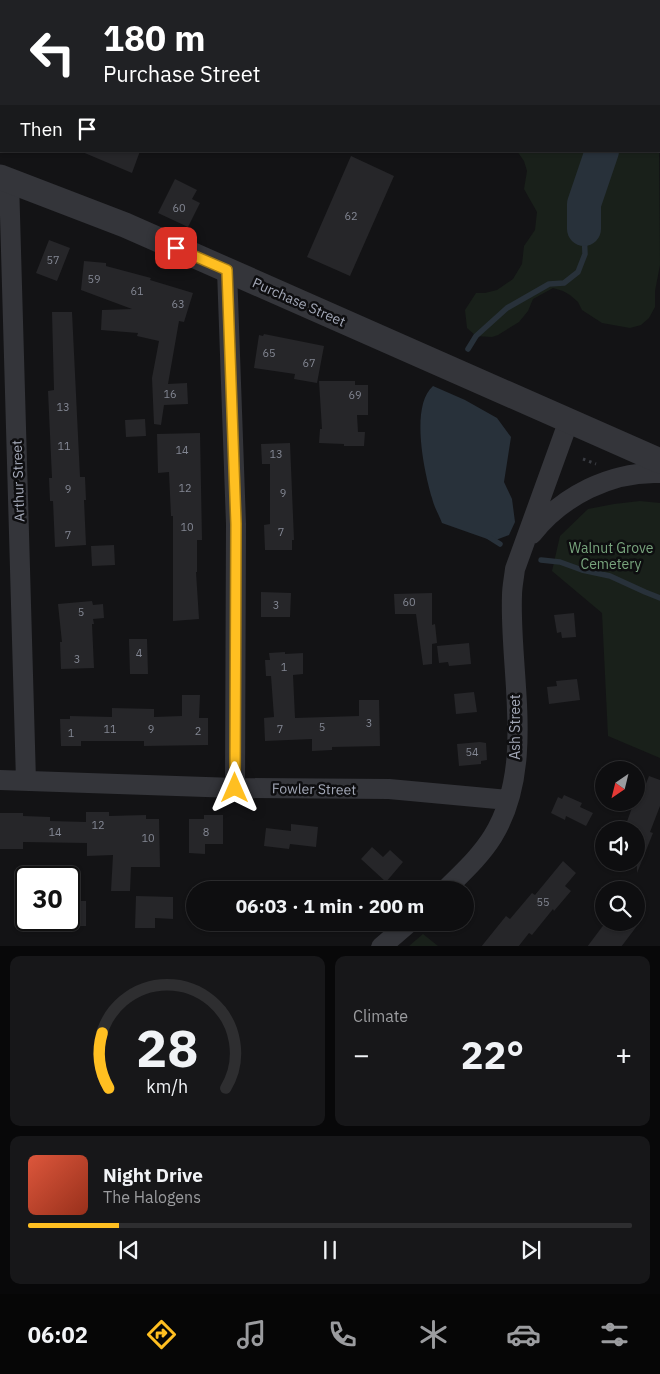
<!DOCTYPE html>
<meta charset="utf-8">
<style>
body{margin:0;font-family:"IBM Plex Sans",sans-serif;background:#171719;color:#f1f3f6;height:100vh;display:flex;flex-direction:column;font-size:19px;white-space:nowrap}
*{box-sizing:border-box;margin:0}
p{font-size:16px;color:#9b9c9f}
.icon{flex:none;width:28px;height:28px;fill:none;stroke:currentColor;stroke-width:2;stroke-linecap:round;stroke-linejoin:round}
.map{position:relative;height:946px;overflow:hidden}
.side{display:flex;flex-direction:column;gap:10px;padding:10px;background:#080809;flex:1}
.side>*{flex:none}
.banner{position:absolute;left:0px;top:0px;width:660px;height:152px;box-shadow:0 1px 4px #0004,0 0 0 1px #2e2e30;background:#202124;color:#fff;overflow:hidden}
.needle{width:32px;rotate:215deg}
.tools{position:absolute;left:595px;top:761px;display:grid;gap:10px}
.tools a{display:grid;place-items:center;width:50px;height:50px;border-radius:50%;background:#0e0e10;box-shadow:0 1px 4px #0004,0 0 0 1px #2e2e30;font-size:25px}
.speed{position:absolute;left:15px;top:866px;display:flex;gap:10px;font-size:25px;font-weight:700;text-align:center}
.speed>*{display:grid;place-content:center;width:65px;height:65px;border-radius:50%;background:#0e0e10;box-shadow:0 1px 4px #0004,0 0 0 1px #2e2e30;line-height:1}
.speed .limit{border:2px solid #111;border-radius:8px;background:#fff;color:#111}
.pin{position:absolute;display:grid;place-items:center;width:42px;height:42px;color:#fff;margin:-21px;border-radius:10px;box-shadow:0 2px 8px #0006}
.me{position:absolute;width:55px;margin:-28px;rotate:0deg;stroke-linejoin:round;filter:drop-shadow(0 0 4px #0008)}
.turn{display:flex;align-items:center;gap:18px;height:105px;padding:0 20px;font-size:22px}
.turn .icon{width:65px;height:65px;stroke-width:2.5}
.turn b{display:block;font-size:35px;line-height:42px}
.then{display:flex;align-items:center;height:48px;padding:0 20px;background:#0003;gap:10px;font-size:19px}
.big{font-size:38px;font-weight:800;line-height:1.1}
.side .tile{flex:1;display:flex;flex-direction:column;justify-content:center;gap:8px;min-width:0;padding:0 18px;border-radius:10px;background:#171719}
.side .dial{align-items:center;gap:0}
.dial svg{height:130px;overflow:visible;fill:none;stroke:#2e2e30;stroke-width:7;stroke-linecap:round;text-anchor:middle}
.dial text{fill:#f1f3f6;stroke:none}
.song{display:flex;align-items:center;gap:15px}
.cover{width:60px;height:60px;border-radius:8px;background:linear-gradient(135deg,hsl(10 70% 55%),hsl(10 70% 35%))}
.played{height:5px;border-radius:2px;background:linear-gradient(90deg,#ffbf21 15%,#2e2e30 15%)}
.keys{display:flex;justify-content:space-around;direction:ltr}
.heat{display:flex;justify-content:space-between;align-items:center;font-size:28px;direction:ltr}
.side .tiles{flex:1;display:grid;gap:10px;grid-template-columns:1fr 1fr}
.tile:last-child{grid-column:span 2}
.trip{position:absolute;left:186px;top:881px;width:288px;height:50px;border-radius:25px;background:#0e0e10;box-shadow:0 1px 4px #0004,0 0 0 1px #2e2e30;font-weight:800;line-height:50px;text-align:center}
.tab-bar{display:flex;height:80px;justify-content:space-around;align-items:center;background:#060606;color:#9b9c9f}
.tab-bar .icon{width:35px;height:35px}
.tab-bar .on{color:#ffbf21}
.tab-bar b{font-size:22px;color:#f1f3f6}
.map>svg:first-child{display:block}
</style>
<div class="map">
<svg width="660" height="947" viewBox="0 0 660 947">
<rect width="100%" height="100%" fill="#131315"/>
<path fill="#19201a" d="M 309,0 L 517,0 L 517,1 L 309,1 Z
M 659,149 L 660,265 L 655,291 L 655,307 L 649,318 L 641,325 L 630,328 L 602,323 L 582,310 L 578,302 L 570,295 L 563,291 L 553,288 L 533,299 L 528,311 L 519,322 L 498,335 L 492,337 L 476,336 L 467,328 L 465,310 L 476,293 L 485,293 L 497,290 L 513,279 L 522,264 L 524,246 L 535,230 L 537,212 L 524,189 L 527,171 L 524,161 L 517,151 L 659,151 Z
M 640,501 L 660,503 L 660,758 L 608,736 L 602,613 L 552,571 L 560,536 L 588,509 L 614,504 Z
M 423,934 L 438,946 L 409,946 Z"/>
<path fill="#28313a" d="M 433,386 L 465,400 L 497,418 L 511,437 L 504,482 L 512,499 L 515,522 L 509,535 L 493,541 L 442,523 C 439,515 434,507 432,498 C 424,471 410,406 433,386 Z"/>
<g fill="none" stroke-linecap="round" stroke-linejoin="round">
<path stroke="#28313a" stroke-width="5.5" d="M 468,349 L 476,336 L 507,308 L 549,284 L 564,283 L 578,272 L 585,254 L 584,229
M 489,537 L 500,544
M 541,560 L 560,562 L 582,570 L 610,576 L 645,592 L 660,598"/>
<path stroke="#28313a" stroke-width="34" d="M 382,0 L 382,1
M 584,229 L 584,204 L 602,151"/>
</g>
<path fill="#262629" d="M 80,151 L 140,151 L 132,173 Z
M 351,156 L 394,176 L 350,276 L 307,257 Z
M 175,179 L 197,190 L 192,199 L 200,203 L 188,227 L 158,213 Z
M 49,240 L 70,248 L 57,281 L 36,273 Z
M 84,261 L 106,263 L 106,266 L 151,278 L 150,280 L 193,293 L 184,322 L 179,321 L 168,384 L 187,383 L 188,404 L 164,405 L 161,425 L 154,424 L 152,378 L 159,341 L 137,336 L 138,333 L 101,330 L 102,310 L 132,309 L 81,290 Z
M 52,312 L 72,312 L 80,477 L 85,477 L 86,500 L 84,500 L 86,545 L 55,547 L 53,501 L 50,501 L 49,478 L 52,478 L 48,391 L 54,390 Z
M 264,334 L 324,346 L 317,383 L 294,379 L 295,374 L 254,368 L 259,335 L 263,336 Z
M 319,381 L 355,381 L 355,385 L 368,385 L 368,415 L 357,415 L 358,432 L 365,432 L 364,446 L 344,446 L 344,444 L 319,443 L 320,429 L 322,429 Z
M 145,419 L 146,436 L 126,437 L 125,420 Z
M 200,433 L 202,540 L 197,540 L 197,572 L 196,572 L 199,619 L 173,621 L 173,516 L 171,516 L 169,472 L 158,473 L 157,434 Z
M 290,443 L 294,540 L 292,540 L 292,550 L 265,550 L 264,525 L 270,524 L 270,464 L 262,464 L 261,444 Z
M 114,545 L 115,565 L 92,566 L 91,546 Z
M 261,592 L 291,593 L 290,617 L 261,617 Z
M 432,593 L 432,625 L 435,624 L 437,643 L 432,644 L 432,664 L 423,665 L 416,614 L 395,614 L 394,594 Z
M 92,601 L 93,605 L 103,604 L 104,618 L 93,619 L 94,624 L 92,624 L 94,668 L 61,669 L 60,642 L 62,642 L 58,604 Z
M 574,613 L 576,637 L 562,638 L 561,632 L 557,633 L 554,615 Z
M 129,639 L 147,639 L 148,674 L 130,674 Z
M 469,643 L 471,664 L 449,666 L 448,662 L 439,663 L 437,646 Z
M 285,652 L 285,654 L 303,653 L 303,674 L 293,675 L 295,718 L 359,716 L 359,700 L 379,700 L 380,746 L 332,747 L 332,750 L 312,751 L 312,739 L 265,741 L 264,718 L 274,717 L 271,676 L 266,676 L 265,660 L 270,660 L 269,653 Z
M 577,679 L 580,700 L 549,704 L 547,687 L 557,686 L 556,681 Z
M 474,692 L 477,712 L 456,714 L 454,694 Z
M 182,695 L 200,695 L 199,718 L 208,718 L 208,745 L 144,746 L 144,741 L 81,741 L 81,746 L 61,746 L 60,719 L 70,719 L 70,716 L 112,717 L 112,708 L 154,709 L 154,717 L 182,716 Z
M 480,742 L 486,743 L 487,760 L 481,761 L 481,764 L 459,766 L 457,744 Z
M 649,776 L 660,780 L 660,806 L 650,832 L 653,833 L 637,873 L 636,830 L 624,830 L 634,802 L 636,802 L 639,789 L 643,791 Z
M 564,795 L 582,803 L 580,807 L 593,813 L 586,826 L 566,816 L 565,820 L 551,813 L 558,797 L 562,799 Z
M 86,812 L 109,812 L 109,816 L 146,815 L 146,819 L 159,819 L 160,867 L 131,867 L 130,891 L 111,891 L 113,855 L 87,856 L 87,843 L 23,842 L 23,849 L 0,849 L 0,813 L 23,813 L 23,816 L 50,817 L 50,821 L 86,822 Z
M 204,815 L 223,815 L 223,844 L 205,844 L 205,854 L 189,853 L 189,819 L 204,819 Z
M 291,824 L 318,827 L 316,847 L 290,844 L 289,849 L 264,846 L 266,828 L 291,831 Z
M 372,847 L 383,857 L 390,850 L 403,862 L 386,882 L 361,859 Z
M 563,861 L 576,873 L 565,886 L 571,891 L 554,911 L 553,909 L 532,935 L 529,933 L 518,947 L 481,947 L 506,916 L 510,919 L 532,893 L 535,895 Z
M 136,896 L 173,897 L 173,919 L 155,918 L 155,928 L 135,928 Z
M 69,901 L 86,901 L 86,926 L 69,926 Z
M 640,922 L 621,947 L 587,947 L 605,923 Z"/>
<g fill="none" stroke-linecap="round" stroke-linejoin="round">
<path stroke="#3a3c42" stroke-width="3" stroke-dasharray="2.5 4" stroke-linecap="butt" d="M 583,459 L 596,464"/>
<path stroke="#34353a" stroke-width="20" d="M 9,180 L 26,781
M 227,270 L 236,524 L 235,788
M 532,534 C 562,496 611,471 660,473
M 0,780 L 235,788 L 389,789 L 508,800
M 445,890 C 462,873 480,857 493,836 C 536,766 509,672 512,595 C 512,587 514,578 515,569 L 569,420
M 381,947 L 410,922"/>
<path stroke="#34353a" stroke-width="25" d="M 0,177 L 125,225 L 660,461"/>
</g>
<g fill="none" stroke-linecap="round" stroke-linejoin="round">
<g stroke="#a67c15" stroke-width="12">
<path id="route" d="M 176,248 L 227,270 L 236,524 L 235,788"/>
</g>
<use href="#route" stroke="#ffbf21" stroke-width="9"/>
</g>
<g text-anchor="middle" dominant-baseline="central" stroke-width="5" stroke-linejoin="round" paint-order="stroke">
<g font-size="11" fill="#838793">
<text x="179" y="208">60</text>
<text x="351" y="216">62</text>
<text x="53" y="260">57</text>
<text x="94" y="279">59</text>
<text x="137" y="291">61</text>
<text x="178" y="304">63</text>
<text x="269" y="353">65</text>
<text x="309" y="363">67</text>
<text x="170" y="394">16</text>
<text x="355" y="395">69</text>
<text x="63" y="407">13</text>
<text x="64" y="446">11</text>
<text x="182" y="450">14</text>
<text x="276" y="454">13</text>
<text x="185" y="488">12</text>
<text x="68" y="489">9</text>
<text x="283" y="493">9</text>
<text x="187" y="527">10</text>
<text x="281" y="532">7</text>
<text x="68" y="535">7</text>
<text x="409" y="602">60</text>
<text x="276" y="605">3</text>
<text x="81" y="612">5</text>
<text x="139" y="653">4</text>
<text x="77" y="659">3</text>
<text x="284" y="667">1</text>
<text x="369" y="723">3</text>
<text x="322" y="727">5</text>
<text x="110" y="729">11</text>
<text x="151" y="729">9</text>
<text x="280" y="729">7</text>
<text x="198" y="731">2</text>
<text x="71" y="733">1</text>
<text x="472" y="752">54</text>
<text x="98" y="825">12</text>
<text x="55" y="832">14</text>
<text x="206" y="832">8</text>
<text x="148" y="838">10</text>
<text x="543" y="902">55</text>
</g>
<g font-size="14" fill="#a3a8b7" stroke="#0e0e10">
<text transform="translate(299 302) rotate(24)">Purchase Street</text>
<text transform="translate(18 481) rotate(-92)">Arthur Street</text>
<text transform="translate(515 727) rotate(-90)">Ash Street</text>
<text transform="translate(314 789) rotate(1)">Fowler Street</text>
</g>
<g font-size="14" fill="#78a47d" stroke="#0e0e10">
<text x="611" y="548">Walnut Grove<tspan x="611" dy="16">Cemetery</tspan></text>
</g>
</g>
</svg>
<div class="tools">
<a><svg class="needle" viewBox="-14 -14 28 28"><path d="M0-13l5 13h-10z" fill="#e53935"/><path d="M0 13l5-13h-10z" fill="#9b9c9f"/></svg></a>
<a><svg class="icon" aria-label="sound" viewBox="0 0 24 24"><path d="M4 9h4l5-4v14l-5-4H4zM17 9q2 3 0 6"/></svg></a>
<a><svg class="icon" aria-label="search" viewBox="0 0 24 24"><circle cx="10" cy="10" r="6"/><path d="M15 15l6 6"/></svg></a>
</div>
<div class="speed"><div class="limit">30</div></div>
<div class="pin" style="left:176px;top:248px;background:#d93025"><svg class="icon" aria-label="arrive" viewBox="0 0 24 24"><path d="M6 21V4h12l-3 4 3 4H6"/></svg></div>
<svg class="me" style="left:235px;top:788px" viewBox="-20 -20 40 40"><path d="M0-17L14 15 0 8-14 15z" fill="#ffbf21" stroke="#fff" stroke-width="4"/></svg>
<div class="trip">06:03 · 1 min · 200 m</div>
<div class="banner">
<div class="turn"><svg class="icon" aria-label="left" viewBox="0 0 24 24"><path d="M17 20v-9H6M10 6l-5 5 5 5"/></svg><div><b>180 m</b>Purchase Street</div></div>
<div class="then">Then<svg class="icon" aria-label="arrive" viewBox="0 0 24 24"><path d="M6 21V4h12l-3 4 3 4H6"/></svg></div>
</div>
</div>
<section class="side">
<div class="tiles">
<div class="tile dial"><svg viewBox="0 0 100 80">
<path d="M14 69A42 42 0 1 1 86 69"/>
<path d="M14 69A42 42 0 0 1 10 35" stroke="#ffbf21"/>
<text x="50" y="56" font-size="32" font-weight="700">28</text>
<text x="50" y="72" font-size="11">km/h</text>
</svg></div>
<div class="tile"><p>Climate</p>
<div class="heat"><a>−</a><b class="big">22°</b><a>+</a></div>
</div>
<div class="tile">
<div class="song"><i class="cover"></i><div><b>Night Drive</b><p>The Halogens</p></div></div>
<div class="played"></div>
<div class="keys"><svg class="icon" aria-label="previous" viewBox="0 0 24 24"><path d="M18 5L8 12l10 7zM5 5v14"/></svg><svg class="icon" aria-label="pause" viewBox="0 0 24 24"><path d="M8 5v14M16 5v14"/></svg><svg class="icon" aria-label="next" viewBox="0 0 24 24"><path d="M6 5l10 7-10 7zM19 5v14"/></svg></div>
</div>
</div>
</section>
<nav class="tab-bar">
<b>06:02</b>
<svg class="icon on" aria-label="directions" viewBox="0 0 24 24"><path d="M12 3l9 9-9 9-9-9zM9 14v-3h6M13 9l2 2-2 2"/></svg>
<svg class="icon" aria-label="music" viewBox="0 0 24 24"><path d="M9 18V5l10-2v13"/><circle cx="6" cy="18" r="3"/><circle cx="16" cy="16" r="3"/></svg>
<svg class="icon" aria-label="phone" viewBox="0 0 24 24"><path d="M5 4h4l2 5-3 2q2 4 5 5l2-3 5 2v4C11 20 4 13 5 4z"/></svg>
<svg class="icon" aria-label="climate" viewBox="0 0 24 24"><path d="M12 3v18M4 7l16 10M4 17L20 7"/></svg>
<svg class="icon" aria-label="car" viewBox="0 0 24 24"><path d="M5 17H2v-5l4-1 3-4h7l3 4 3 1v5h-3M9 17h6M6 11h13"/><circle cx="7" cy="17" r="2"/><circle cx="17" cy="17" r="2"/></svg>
<svg class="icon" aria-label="filters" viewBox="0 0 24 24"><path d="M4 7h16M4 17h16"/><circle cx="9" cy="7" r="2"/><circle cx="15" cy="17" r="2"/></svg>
</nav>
